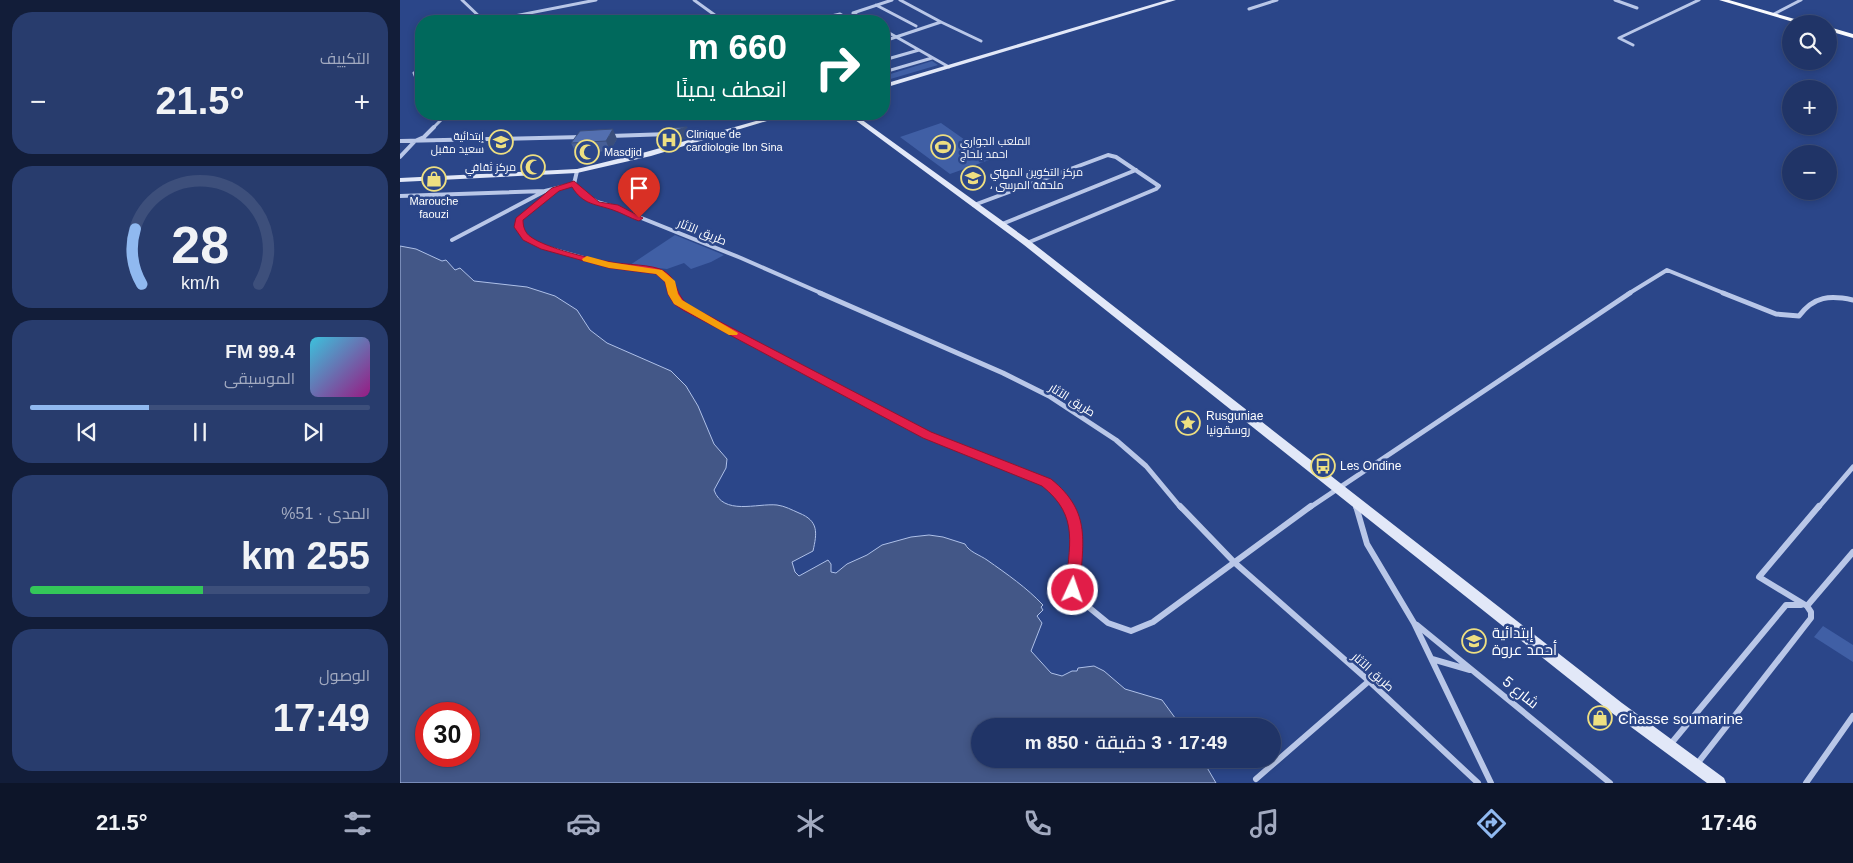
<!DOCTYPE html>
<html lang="ar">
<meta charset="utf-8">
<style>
body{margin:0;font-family:Arial,Cairo,sans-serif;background:#283c6d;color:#f1f3f6;direction:rtl;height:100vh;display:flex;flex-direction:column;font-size:19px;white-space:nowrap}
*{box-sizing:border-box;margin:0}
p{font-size:16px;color:#a2aac0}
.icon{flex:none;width:28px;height:28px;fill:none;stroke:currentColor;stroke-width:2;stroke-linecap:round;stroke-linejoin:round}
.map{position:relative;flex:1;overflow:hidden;direction:ltr}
.sheet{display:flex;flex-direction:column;gap:12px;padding:12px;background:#121d39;width:400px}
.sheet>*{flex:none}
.top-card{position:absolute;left:15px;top:15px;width:475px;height:105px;border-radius:20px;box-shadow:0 2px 8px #0003,0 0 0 1px #3d4f7b;direction:rtl;background:#00695c;color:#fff;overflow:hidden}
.controls{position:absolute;left:1382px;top:15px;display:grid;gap:10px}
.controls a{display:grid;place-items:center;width:55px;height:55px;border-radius:50%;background:#203467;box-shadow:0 2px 8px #0003,0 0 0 1px #3d4f7b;font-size:25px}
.speed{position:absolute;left:15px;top:702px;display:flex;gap:10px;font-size:25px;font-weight:700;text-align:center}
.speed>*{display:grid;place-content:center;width:65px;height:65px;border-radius:50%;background:#203467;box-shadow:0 2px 8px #0003,0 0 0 1px #3d4f7b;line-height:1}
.speed .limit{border:8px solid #d22;background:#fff;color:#111}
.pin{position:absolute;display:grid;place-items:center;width:42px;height:42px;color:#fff;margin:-51px -21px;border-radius:50% 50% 50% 0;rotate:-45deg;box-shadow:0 0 5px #0007}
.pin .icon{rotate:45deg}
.me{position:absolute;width:55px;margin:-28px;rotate:3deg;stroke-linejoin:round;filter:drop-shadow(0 0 4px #0008)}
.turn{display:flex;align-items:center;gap:18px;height:105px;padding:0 20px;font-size:22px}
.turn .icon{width:65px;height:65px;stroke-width:2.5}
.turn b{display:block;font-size:35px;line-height:42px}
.big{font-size:38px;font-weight:600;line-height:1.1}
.sheet .widget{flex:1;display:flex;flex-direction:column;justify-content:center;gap:8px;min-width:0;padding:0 18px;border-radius:20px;background:#283c6d}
.sheet .dial{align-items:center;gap:0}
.dial svg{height:130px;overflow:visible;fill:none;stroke:#3d4f7b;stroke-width:7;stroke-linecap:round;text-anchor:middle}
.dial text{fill:#f1f3f6;stroke:none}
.song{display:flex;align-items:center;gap:15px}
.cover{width:60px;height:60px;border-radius:8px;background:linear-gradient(135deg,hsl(190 70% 55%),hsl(310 70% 35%))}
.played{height:5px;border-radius:2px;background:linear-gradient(90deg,#90b9f0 35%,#3d4f7b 35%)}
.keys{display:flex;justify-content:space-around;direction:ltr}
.heat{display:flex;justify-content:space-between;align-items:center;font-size:28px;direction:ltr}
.charge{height:8px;border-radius:4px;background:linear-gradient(90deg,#34c759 51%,#3d4f7b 0)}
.trip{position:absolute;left:571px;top:718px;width:310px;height:50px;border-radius:25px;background:#203467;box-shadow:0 2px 8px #0003,0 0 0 1px #3d4f7b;font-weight:600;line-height:50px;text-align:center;direction:rtl}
.tabs{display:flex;height:80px;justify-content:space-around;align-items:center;background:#0d1529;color:#a2aac0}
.tabs .icon{width:35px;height:35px}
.tabs .active{color:#90b9f0}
.tabs b{font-size:22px;color:#f1f3f6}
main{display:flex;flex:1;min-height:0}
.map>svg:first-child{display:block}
</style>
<main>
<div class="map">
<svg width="1453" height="783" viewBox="0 0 1453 783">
<rect width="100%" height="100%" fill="#2b4689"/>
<path fill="#405fa5" d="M 532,61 L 538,65 L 487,80 L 484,78 L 484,76 Z
M 541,123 L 592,159 L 550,174 L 500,137 Z
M 275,235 L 324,255 L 311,262 L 291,269 L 284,263 L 267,269 L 230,265 Z
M 1423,626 L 1453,645 L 1453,662 L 1414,637 Z"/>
<path fill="#435787" stroke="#aec0e8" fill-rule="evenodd" d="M 0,246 L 16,249 L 42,261 L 46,260 L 55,270 L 60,268 L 74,281 L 127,287 L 155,296 L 177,310 L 190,330 L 207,343 L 271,371 L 286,386 L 298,406 L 314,444 L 327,459 L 326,468 L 314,490 C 323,516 357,503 377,505 C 385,506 392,510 399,513 C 419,521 417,533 413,551 L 392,562 L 395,572 L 399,576 L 428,560 L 431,564 L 431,572 L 436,573 L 447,564 L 467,555 L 482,545 L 511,537 L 529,535 L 543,537 L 565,544 C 569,552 580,555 587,560 C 607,574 627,588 643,605 L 641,607 L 643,610 L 637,616 L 642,623 L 631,651 L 651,673 L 662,676 L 672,671 L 677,671 L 678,668 L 694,666 L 704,671 L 725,689 L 762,700 L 781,726 L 580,726 L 580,759 L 802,759 L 816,783 L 0,783 ZM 26,714 L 69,714 L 69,756 L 26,756 Z"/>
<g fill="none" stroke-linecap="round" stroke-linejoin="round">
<path stroke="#b9c7e8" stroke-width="3" d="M 62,0 L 83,20 L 104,18 L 196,0
M 294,0 L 323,21
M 1215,0 L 1237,8
M 476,5 L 516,26
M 849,9 L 877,0
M 1374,14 L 1401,0
M 421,21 L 418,19 L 440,14 L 452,21
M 468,21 L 453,13 L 492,0
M 541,22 L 581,41
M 484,30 L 549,67
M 484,41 L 541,22 L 500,0
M 1233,45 L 1219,38 L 1299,0
M 484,60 L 519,50
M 484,72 L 532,58
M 14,73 L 18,83 L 21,85
M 484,81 L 489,84
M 32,129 L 47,114"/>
<path stroke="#b9c7e8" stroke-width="4" d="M 283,134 L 319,133
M 210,136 L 269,134
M 0,141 L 182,137
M 0,157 L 15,141 L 24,137 L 34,127
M 177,171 L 174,184 L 182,193 L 197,202 L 214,207 L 341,258 L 423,294
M 156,189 L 119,220 L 119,227 L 126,238 L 144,247 L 209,265 L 259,272 L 270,281 L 273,294
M 145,191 L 174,184
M 0,196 L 145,191 L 52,240
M 574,205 L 708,155 L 716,157 L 759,186 L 756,189 L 627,243
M 602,224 L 736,170
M 1228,294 L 1267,270 L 1326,294"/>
<path stroke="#b9c7e8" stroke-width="5" d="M 273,293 L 278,302 L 287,308 L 527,435 L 647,483 L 660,495 L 669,508
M 420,293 L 603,373 L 649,396 L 716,440 L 746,466 L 781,508
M 1323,293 L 1376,314 L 1399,316 C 1414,296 1430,295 1453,300
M 955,503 L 956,508
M 909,508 L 1230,293
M 1418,508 L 1453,467"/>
<path stroke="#b9c7e8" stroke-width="6" d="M 668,506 L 676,532 L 673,590 L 675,596 L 708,623 L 731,631 L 753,622 L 911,506
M 780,506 L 835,563 L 969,681 L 1078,783
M 956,506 L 967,544 L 1014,623 L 1091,783
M 1407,606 L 1453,552
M 1017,625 L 1210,783
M 1032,659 L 1070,670
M 1269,746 L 1386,605 L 1401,605
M 1297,764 L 1411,618 L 1411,612 L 1407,606 L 1359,577 L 1419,506
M 856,779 L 969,681
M 1406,783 L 1453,716"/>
<path fill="#e2e8f8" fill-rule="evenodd" d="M 767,0 L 776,0 L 484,88 L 484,84 Z
M 381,114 L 390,114 L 251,156 L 177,173 L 0,182 L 0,178 L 177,169 L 246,152 Z
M 447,114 L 454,114 L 630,241 L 1222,703 L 1324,778 L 1326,783 L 1307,783 L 1212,713 L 624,245 Z"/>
<path fill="#fafbfe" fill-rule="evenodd" d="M 1319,0 L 1329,0 L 1412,24 L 1400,24 Z
M 1429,27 L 1453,34 L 1453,38 L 1429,31 Z"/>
</g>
<path fill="#475f97" d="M 287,127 L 291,137 L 269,143 L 266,138 L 262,128 Z
M 217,139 L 210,151 L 176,153 L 171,143 Z"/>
<path fill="#3a4e7b" d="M 287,127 L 291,137 L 269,143 L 266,133 Z
M 213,129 L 217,139 L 210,151 L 206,141 Z"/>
<path fill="#536fb0" stroke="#3a4e7b" d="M 287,127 L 266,133 L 262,128 Z
M 213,129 L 206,141 L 171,143 L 180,131 Z"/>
<path fill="#e11d48" stroke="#92132f" d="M 174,181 L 199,202 L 218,205 L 243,218 L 239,221 C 230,218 222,213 213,210 C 196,204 183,205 172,187 L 159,191 L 123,220 C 123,227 125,233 131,237 C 146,248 191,259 211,262 C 224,265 253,264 264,271 C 280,281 273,294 290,306 L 531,432 L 651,479 C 693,513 682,543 680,590 L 678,595 L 673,596 L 668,595 L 666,590 C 668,546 681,517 642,486 L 523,438 L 283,310 L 274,304 L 268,294 L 265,282 L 256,274 L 209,268 L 141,249 L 123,240 L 114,227 L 116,218 L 152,188 Z"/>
<path fill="#f59e0b" d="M 187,256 L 209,262 L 262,270 L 275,281 L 278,294 L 282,300 L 338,333 L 337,335 L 329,335 L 274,304 L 268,294 L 265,282 L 256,274 L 209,268 L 183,261 L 182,259 Z"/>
<defs>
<g id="hospital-ring" transform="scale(1.25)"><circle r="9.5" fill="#2b4689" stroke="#eedf81" stroke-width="1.5"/><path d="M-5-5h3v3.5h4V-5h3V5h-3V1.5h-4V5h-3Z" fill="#eedf81"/></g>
<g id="school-ring" transform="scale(1.25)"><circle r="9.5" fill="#2b4689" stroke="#eedf81" stroke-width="1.5"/><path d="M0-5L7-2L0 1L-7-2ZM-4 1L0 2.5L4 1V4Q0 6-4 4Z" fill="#eedf81"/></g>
<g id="stadium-ring" transform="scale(1.25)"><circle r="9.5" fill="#2b4689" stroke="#eedf81" stroke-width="1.5"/><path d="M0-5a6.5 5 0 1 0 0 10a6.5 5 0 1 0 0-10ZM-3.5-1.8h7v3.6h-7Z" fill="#eedf81"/></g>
<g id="mosque-ring" transform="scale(1.25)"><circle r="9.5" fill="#2b4689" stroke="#eedf81" stroke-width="1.5"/><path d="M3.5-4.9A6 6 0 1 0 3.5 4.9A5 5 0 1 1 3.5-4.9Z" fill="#eedf81"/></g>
<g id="university-ring" transform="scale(1.25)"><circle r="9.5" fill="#2b4689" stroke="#eedf81" stroke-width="1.5"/><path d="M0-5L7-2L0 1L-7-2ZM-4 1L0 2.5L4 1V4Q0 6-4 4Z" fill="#eedf81"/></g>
<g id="shop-ring" transform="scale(1.25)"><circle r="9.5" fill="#2b4689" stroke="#eedf81" stroke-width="1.5"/><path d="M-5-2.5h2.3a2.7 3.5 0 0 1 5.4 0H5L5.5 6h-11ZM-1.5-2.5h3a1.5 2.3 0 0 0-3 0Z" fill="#eedf81"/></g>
<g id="sight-ring" transform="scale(1.25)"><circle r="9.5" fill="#2b4689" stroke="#eedf81" stroke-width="1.5"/><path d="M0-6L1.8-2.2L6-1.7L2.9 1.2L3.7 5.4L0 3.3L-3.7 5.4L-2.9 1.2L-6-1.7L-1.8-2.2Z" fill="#eedf81"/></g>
<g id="bus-ring" transform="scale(1.25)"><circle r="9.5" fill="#2b4689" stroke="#eedf81" stroke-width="1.5"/><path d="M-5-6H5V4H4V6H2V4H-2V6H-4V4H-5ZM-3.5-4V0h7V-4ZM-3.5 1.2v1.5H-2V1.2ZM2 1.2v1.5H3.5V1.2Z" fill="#eedf81"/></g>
</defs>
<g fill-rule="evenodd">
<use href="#hospital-ring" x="269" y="140"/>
<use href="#school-ring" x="101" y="142"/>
<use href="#stadium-ring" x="543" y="147"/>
<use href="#mosque-ring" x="187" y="152"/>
<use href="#mosque-ring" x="133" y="167"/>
<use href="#university-ring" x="573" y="178"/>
<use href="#shop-ring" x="34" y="179"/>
<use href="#sight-ring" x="788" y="423"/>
<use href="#bus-ring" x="923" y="466"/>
<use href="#school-ring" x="1074" y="641"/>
<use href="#shop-ring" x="1200" y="718"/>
</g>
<g text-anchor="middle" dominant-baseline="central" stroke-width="5" stroke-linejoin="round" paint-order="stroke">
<g font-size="11" fill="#fff" stroke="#2b4689" text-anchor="start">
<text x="286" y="134">Clinique de<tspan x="286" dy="13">cardiologie Ibn Sina</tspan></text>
<text x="84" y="136" text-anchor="end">إبتدائية<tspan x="84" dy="13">سعيد مقبل</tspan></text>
<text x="560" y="141">الملعب الجواري<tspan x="560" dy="13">احمد بلحاج</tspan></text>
<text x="204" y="152">Masdjid</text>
<text x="116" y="167" text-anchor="end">مركز ثقافي</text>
<text x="590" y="172">مركز التكوين المهني<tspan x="590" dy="13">، ملحقة المرسى</tspan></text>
<text x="34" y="201" text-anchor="middle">Marouche<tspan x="34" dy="13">faouzi</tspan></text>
</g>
<g font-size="12" fill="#fff" stroke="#2b4689">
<text transform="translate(302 232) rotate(22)">طريق الآثار</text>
<text transform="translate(672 400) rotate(32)">طريق الآثار</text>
<text transform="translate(973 672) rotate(42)">طريق الآثار</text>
</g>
<g font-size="12" fill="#fff" stroke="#2b4689" text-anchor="start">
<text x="806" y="416">Rusguniae<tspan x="806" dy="14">روسقونيا</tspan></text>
<text x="940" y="466">Les Ondine</text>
</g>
<g font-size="15" fill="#fff" stroke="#2b4689" text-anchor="start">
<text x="1092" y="632">إبتدائية<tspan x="1092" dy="17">أحمد عروة</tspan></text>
<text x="1218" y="718">Chasse soumarine</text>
</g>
<g font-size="15" fill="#fff" stroke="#2b4689">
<text transform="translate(1121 692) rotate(39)">شارع 5</text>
</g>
</g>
</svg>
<div class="controls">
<a><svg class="icon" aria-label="search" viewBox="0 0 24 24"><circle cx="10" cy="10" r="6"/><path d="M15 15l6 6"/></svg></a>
<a>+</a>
<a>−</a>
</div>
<div class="speed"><div class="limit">30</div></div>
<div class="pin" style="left:239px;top:218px;background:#d93025"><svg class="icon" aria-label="arrive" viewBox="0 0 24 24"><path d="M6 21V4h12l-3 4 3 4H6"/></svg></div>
<svg class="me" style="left:673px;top:590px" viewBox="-20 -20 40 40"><circle r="17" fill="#e11d48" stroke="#fff" stroke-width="3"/><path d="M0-11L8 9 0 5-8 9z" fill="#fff"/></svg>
<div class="trip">17:49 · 3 دقيقة · 850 m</div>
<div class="top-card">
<div class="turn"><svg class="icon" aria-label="right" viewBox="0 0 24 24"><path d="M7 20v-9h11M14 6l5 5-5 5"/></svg><div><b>660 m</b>انعطف يمينًا</div></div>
</div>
</div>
<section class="sheet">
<div class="widget"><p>التكييف</p>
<div class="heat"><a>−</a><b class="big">21.5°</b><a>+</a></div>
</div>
<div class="widget dial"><svg viewBox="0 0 100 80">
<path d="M14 69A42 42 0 1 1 86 69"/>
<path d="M14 69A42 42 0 0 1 10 35" stroke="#90b9f0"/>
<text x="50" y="56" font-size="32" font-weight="700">28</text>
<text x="50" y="72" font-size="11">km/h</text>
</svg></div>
<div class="widget">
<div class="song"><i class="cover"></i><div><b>99.4 FM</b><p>الموسيقى</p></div></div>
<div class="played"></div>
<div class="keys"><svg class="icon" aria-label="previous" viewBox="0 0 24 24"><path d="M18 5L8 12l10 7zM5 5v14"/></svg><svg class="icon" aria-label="pause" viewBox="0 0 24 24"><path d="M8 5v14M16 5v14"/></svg><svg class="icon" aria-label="next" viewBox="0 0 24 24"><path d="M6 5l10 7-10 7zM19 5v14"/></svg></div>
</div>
<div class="widget"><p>المدى · 51%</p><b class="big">255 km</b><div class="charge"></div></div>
<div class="widget"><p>الوصول</p><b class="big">17:49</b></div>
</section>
</main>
<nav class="tabs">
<b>17:46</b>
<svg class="icon active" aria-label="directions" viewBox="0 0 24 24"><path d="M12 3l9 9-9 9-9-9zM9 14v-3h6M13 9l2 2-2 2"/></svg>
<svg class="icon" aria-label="music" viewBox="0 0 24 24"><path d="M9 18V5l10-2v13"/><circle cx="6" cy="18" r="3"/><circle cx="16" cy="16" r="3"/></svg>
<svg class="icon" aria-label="phone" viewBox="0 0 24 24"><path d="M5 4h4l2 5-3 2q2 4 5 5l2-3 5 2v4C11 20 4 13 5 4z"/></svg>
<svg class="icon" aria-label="climate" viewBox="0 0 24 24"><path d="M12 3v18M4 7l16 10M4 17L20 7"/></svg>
<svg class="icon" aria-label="car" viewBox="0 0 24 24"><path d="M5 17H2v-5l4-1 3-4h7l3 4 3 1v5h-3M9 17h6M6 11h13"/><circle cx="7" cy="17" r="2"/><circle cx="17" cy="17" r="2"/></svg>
<svg class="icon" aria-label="filters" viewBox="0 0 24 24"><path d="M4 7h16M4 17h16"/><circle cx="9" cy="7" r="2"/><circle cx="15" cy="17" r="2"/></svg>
<b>21.5°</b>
</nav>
